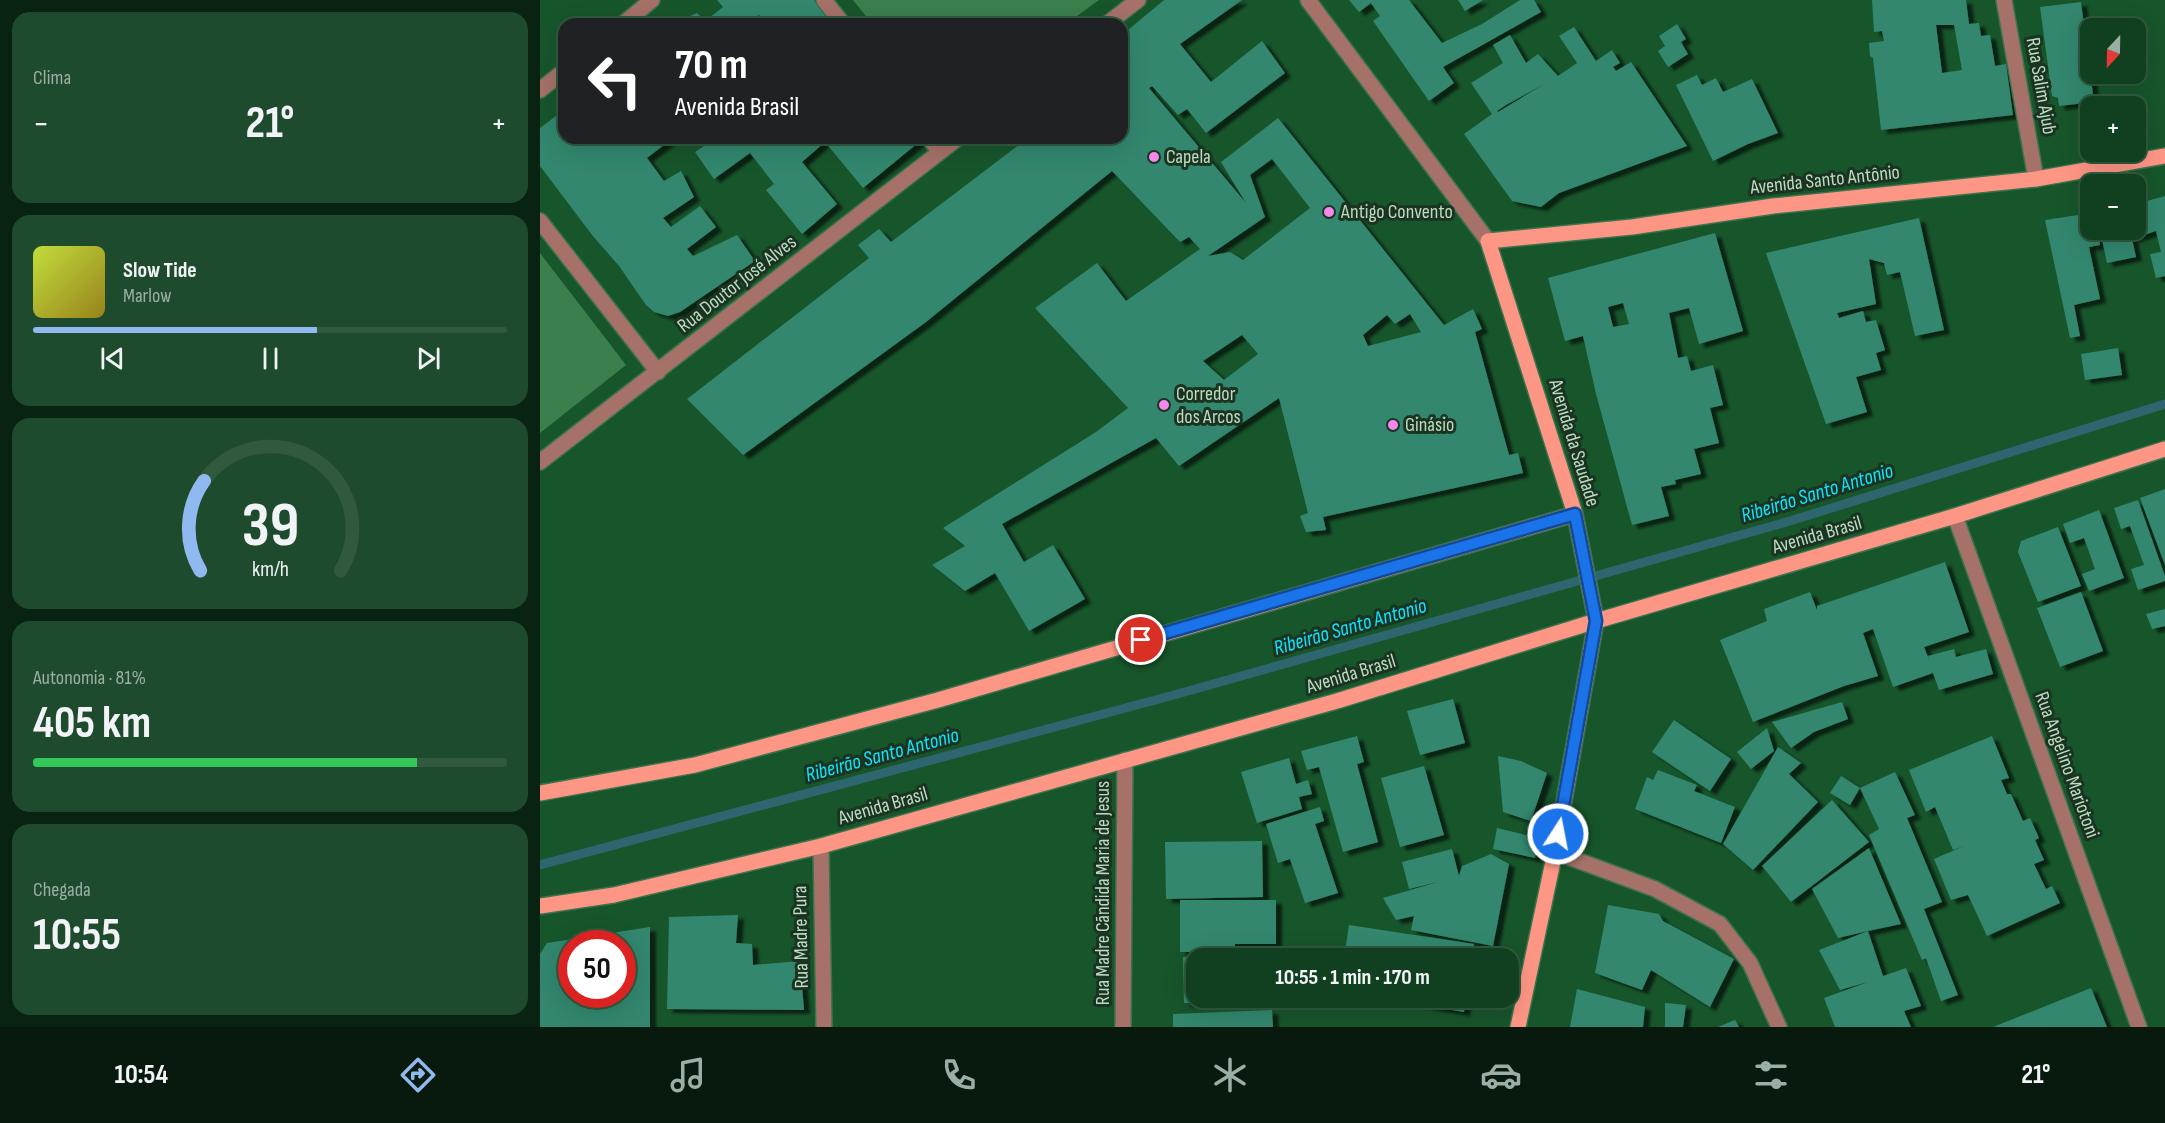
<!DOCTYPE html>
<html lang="pt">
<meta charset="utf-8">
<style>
body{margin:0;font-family:"Sofia Sans Condensed",sans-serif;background:#1e4b2d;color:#f1f3f6;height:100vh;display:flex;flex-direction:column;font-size:22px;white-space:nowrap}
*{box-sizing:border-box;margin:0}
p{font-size:20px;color:#9cafa5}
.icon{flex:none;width:33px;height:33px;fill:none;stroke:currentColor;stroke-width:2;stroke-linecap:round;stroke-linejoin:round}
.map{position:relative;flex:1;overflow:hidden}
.panel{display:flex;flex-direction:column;gap:12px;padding:12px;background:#092312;width:540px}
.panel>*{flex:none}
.hud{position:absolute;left:18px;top:18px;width:570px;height:126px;border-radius:18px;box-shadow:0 6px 24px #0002,0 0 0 2px #30593e;background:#202124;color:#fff;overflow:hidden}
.needle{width:39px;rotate:202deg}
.tools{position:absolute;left:1540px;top:18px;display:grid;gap:12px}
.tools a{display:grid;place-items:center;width:66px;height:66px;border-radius:12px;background:#114020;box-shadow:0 6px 24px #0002,0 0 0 2px #30593e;font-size:30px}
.speed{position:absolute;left:18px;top:930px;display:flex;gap:12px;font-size:30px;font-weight:700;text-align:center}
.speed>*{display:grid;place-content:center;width:78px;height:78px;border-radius:50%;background:#114020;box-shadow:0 6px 24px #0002,0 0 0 2px #30593e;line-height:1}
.speed .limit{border:9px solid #d22;background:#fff;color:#111}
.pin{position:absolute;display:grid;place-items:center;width:51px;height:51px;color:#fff;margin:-26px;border:3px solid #fff;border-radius:50%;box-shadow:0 2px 6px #0007}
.me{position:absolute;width:66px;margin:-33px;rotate:11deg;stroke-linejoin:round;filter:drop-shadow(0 0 4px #0008)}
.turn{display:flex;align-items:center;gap:21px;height:126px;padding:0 18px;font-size:27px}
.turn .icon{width:78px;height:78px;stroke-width:2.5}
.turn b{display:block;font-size:42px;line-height:51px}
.big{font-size:45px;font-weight:700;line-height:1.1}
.panel .card{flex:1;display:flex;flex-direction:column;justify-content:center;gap:9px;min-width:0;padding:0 21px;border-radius:18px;background:#1e4b2d}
.panel .dial{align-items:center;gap:0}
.dial svg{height:156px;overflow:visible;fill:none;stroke:#30593e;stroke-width:7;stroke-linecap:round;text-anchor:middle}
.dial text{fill:#f1f3f6;stroke:none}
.song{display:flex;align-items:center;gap:18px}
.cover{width:72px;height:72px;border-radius:9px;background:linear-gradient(135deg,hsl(70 70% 55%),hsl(50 70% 35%))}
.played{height:6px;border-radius:3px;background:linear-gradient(90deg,#90b9f0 60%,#30593e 60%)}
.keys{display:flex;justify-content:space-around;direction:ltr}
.heat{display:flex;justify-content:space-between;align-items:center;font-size:33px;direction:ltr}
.charge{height:9px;border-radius:4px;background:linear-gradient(90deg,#34c759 81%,#30593e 0)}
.trip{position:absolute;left:646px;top:948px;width:333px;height:60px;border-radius:18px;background:#114020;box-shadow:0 6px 24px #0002,0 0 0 2px #30593e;font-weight:700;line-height:60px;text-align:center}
.tab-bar{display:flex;height:96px;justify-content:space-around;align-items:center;background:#071a0d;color:#9cafa5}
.tab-bar .icon{width:42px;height:42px}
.tab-bar .on{color:#90b9f0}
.tab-bar b{font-size:27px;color:#f1f3f6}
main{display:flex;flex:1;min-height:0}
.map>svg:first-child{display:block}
</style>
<main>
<section class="panel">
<div class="card"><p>Clima</p>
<div class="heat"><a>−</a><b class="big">21°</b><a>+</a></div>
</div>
<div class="card">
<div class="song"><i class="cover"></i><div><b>Slow Tide</b><p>Marlow</p></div></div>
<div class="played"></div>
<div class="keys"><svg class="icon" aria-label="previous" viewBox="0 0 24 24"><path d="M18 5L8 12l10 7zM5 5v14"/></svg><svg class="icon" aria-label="pause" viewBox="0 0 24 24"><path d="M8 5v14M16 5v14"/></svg><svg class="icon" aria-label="next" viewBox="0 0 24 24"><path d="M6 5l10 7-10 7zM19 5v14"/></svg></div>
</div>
<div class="card dial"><svg viewBox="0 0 100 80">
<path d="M14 69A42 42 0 1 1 86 69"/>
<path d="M14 69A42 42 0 0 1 16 23" stroke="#90b9f0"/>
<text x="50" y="56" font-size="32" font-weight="700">39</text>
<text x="50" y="72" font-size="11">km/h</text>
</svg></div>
<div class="card"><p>Autonomia · 81%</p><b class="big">405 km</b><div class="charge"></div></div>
<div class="card"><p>Chegada</p><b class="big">10:55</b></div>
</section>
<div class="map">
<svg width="1625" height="1027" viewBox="0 0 1625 1027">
<defs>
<filter id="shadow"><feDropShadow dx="6" dy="4" stdDeviation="1.5" flood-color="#0009"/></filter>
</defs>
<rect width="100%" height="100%" fill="#17552b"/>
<path fill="#3b7f4d" d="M 313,0 L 559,0 L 526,24 L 332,24 Z
M 0,253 L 86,365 L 0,433 Z"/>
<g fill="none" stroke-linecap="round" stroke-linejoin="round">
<path stroke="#2e6670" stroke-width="9" d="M 0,865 L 634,695 L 1250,521 L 1625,404"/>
</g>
<path fill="#33876e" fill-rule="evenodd" filter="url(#shadow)" d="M 177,0 L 274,0 L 293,24 L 229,24 L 219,15 L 208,24 L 145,24 L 141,20 L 157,13 L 165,21 L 183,7 Z
M 624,0 L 702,0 L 640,44 L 671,82 L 722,41 L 745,73 L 666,133 L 647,109 L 638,115 L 612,86 L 609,88 L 706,203 L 681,162 L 738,118 L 904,325 L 933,309 L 942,329 L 935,332 L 969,455 L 978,453 L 983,473 L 783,517 L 786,530 L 766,532 L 760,516 L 768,513 L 739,398 L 639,466 L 616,438 L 462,524 L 484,562 L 513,545 L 545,599 L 489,631 L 455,573 L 425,591 L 392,565 L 425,546 L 403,528 L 556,432 L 588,408 L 495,308 L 557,263 L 586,301 L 660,249 L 649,237 L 640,242 L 572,171 L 386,322 L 203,455 L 147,399 L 329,258 L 318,245 L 339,229 L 351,242 L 488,138 L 582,138 L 582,35 ZM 732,159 L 770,208 L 703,260 L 690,252 L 668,256 L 725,217 L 710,175 ZM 870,314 L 881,332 L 828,346 L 823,335 L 847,315 L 855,324 ZM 702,335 L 718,354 L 684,380 L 663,361 Z
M 809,0 L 869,0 L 902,43 L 942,24 L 980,0 L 994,0 L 1001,12 L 903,67 L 914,83 L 889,101 L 833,21 L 840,16 L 831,3 L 819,12 Z
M 918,0 L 943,0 L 925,11 Z
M 1332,0 L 1426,0 L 1429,24 L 1439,23 L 1441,36 L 1450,35 L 1455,66 L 1466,64 L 1473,115 L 1341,130 L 1333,58 L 1330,56 L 1329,43 L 1344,41 L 1342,31 L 1334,32 ZM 1396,25 L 1414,25 L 1422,70 L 1402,73 Z
M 1541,2 L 1554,102 L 1519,106 L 1518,98 L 1512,96 L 1500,7 Z
M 1137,24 L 1146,39 L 1141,42 L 1148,54 L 1128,67 L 1118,51 L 1125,46 L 1119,36 Z
M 1034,27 L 1056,61 L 1072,50 L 1080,63 L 1073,67 L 1076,71 L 1091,62 L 1147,146 L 1019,193 L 1001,207 L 972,201 L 924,134 L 952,114 L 931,83 L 963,63 L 953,45 L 970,35 L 986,63 L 998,54 L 1018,76 L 1037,63 L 1019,36 ZM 1004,84 L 958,112 L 957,111 L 966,105 Z
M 1157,75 L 1162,85 L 1176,78 L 1183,92 L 1212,79 L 1238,133 L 1208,144 L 1173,161 L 1136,85 Z
M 24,110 L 24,138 L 133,138 L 107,158 L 124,181 L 141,171 L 154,197 L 123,218 L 131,227 L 160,206 L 176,227 L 147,249 L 153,256 L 197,235 L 215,261 L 140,312 L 128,316 L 114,312 L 106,305 L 79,266 L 52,235 L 0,166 L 0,128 Z
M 176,138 L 384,138 L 323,188 L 285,142 L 262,162 L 297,204 L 262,234 L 226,190 L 234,184 L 210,153 L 174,179 L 155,152 Z
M 1625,196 L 1625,276 L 1616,278 L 1610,254 L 1621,252 L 1616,231 L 1592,239 L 1596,257 L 1567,263 L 1560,230 L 1596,230 L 1596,204 Z
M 1551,213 L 1551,230 L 1558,230 L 1560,245 L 1549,247 L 1560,299 L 1534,305 L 1540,336 L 1530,338 L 1505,220 Z
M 1379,218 L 1404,330 L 1375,336 L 1360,272 L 1347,275 L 1344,263 L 1329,259 L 1336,304 L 1297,313 L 1299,318 L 1323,311 L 1326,322 L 1336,320 L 1345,350 L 1336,353 L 1341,370 L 1316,377 L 1327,412 L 1286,424 L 1226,253 Z
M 1175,233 L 1203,331 L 1159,344 L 1149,308 L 1129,313 L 1138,358 L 1147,356 L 1151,371 L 1173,365 L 1183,405 L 1170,408 L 1179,443 L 1154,449 L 1161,474 L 1135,480 L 1136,484 L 1121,487 L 1129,516 L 1092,525 L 1056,394 L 1043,336 L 1025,341 L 1008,278 ZM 1083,303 L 1089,324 L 1073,327 L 1068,307 Z
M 1578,348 L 1582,375 L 1545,380 L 1541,354 Z
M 1625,489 L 1625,565 L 1600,498 Z
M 1598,500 L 1625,576 L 1625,581 L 1598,590 L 1591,569 L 1604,565 L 1590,526 L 1581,529 L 1574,508 Z
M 1559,510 L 1584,578 L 1549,591 L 1542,574 L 1555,569 L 1544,538 L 1530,543 L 1523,524 Z
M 1518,527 L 1541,586 L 1498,602 L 1478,552 L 1481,541 Z
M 1405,562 L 1429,632 L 1384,647 L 1390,662 L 1388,656 L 1414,649 L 1416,657 L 1446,649 L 1453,674 L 1399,690 L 1393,673 L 1353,687 L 1333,629 L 1323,633 L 1338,676 L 1304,686 L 1213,722 L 1180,640 L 1227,621 L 1224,609 L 1270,592 L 1277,610 L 1277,606 Z
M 1541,592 L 1563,651 L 1520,667 L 1497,608 Z
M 1625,609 L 1625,626 L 1612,629 L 1606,614 Z
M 913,699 L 925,743 L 880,755 L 867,711 Z
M 1302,702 L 1308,719 L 1274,732 L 1251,748 L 1232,722 Z
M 1134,720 L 1191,759 L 1170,791 L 1112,752 Z
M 1227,728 L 1234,751 L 1211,769 L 1197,752 Z
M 817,736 L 824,762 L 817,764 L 838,842 L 803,852 L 779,767 L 767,770 L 761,751 Z
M 1452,736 L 1469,778 L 1461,780 L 1467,794 L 1471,794 L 1483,821 L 1490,818 L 1499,838 L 1495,840 L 1504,860 L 1494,864 L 1506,889 L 1512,886 L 1520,903 L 1447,936 L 1428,895 L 1411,900 L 1394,859 L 1424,846 L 1413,850 L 1395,807 L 1386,812 L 1369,770 Z
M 1238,747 L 1261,763 L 1249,774 L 1278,802 L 1213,870 L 1183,844 Z
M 958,756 L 981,761 L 1007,773 L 991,821 L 963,812 Z
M 749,758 L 756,784 L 768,780 L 772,794 L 759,797 L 762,809 L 717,823 L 701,772 Z
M 884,766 L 904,835 L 860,847 L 841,778 Z
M 1118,770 L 1157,785 L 1154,791 L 1195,807 L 1181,843 L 1095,809 L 1107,777 L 1113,780 Z
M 1355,772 L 1375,815 L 1367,818 L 1402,902 L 1384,909 L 1418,995 L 1401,1001 L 1386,958 L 1382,960 L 1329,835 L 1339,829 L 1320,788 L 1310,805 L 1290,793 L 1301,776 L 1320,788 Z
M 1292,800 L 1329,842 L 1251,902 L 1222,866 Z
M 780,807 L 784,821 L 775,824 L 798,893 L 765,903 L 750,859 L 738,863 L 726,824 Z
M 957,828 L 999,838 L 995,858 L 953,849 Z
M 722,841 L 723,897 L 626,899 L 625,842 Z
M 1329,848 L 1361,924 L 1328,931 L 1343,976 L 1366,968 L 1381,1006 L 1364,1011 L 1371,1027 L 1295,1027 L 1284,998 L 1328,982 L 1300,990 L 1279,950 L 1328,931 L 1298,938 L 1272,889 Z
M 912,849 L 919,876 L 922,866 L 951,854 L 969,864 L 953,946 L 871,930 L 874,916 L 856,920 L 843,898 L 898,882 L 869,889 L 862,862 Z
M 640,900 L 736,900 L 736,944 L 695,944 L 695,952 L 640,952 Z
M 1068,905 L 1119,914 L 1123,921 L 1194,959 L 1170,1007 L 1111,970 L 1102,990 L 1055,973 Z
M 198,915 L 196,943 L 212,944 L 213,965 L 260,961 L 264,1010 L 127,1009 L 129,917 Z
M 809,925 L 934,944 L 932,958 L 804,958 Z
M 110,927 L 110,1027 L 0,1027 L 0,954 L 7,943 ZM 32,944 L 82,944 L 82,994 L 32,994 Z
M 643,957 L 657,957 L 657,998 L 720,998 L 720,1003 L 644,1003 Z
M 1551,988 L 1567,1027 L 1453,1027 Z
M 1037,989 L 1105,1007 L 1103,1027 L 1030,1027 Z
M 840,998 L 926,998 L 924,1012 Z
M 1125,1003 L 1146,1005 L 1143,1027 L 1125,1027 Z
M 732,1010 L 733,1027 L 633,1027 L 633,1014 Z
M 1195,1020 L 1199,1027 L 1178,1027 Z"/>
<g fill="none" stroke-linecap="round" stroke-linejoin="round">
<g stroke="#3c724c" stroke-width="18">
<path id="minor" d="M 284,0 L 303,24
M 768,0 L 948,241
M 1464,0 L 1496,179
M 83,24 L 112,0
M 567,24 L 598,0
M 0,90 L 24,71
M 389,138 L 400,152
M 0,221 L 118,372
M 0,462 L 418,138
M 1415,516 L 1599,1027
M 281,846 L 284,1027
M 1015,852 L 1115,889 L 1180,924 L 1210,963 L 1239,1027
M 583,1027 L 585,760"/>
</g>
<g stroke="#3c724c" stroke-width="18">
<path id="major" d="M 0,793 L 155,765 L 398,700 L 1035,514
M 0,906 L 74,895 L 281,846 L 797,701 L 1056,621 L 1415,516 L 1625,449
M 978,1027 L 1015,852 L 1056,621 L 1035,514 L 948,241 L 1092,227 L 1233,206 L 1496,179 L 1625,156"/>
</g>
<use href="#minor" stroke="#a57168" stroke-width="15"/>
<use href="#major" stroke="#fe9685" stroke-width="15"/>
</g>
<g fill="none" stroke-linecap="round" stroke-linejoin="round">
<g stroke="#114b97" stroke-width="15">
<path id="route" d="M 601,640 L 1035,514 L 1056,621 L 1018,834"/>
</g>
<use href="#route" stroke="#1a73e8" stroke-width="10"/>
</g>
<g fill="#f688ed" stroke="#1b3421" stroke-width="2">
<circle cx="614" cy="157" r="6"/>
<circle cx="789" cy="212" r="6"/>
<circle cx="624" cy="405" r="6"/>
<circle cx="853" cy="425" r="6"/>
</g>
<g text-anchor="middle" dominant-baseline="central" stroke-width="6" stroke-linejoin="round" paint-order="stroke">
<g font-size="20" fill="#bddbc2" stroke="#1b3421">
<text transform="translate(1501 86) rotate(80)">Rua Salim Ajub</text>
<text transform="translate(1285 180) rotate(-6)">Avenida Santo Antônio</text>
<text transform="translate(197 284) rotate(-38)">Rua Doutor José Alves</text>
<text transform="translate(1034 443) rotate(73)">Avenida da Saudade</text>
<text transform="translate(1277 535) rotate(-16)">Avenida Brasil</text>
<text transform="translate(811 674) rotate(-17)">Avenida Brasil</text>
<text transform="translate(1527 765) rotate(70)">Rua Angelino Mariotoni</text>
<text transform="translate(343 806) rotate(-16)">Avenida Brasil</text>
<text transform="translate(563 893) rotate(-90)">Rua Madre Cãndida Maria de Jesus</text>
<text transform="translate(261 937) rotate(-91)">Rua Madre Pura</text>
</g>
<g font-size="20" fill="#bddbc2" stroke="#1b3421" text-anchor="start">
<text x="626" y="157">Capela</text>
<text x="801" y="212">Antigo Convento</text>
<text x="636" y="394">Corredor<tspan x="636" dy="23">dos Arcos</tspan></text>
<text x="865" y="425">Ginásio</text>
</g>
<g font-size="21" font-style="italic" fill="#0ee4ff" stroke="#1b3421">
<text transform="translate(1277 493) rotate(-17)">Ribeirão Santo Antonio</text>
<text transform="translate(810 627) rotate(-16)">Ribeirão Santo Antonio</text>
<text transform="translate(342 755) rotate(-15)">Ribeirão Santo Antonio</text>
</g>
</g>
</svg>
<div class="tools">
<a><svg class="needle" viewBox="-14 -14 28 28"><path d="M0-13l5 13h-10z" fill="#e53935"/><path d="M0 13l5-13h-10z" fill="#9cafa5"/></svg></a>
<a>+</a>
<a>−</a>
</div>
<div class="speed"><div class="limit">50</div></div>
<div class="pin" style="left:601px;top:640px;background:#d93025"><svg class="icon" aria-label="arrive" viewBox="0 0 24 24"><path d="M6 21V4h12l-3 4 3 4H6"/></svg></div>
<svg class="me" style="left:1018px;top:834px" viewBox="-20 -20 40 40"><circle r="17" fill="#1a73e8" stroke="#fff" stroke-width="3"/><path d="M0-11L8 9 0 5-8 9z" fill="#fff"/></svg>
<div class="trip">10:55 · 1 min · 170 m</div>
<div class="hud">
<div class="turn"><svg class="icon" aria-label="left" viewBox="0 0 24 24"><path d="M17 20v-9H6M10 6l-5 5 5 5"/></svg><div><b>70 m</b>Avenida Brasil</div></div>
</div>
</div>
</main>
<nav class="tab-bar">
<b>10:54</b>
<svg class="icon on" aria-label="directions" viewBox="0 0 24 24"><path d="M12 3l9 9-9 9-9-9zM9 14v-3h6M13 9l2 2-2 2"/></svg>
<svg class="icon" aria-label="music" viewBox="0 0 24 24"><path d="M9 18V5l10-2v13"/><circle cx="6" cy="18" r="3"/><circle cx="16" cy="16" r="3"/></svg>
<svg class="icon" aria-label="phone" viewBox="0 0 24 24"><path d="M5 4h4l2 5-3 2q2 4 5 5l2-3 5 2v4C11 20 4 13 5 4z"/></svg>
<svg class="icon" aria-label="climate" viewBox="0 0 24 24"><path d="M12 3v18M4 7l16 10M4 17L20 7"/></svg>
<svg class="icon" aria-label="car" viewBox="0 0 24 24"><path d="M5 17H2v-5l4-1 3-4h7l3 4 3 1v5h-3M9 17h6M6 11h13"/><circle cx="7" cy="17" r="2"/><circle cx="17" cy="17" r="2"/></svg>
<svg class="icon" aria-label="filters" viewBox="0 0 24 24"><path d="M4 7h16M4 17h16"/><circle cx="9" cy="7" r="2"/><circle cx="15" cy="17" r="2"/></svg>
<b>21°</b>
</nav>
